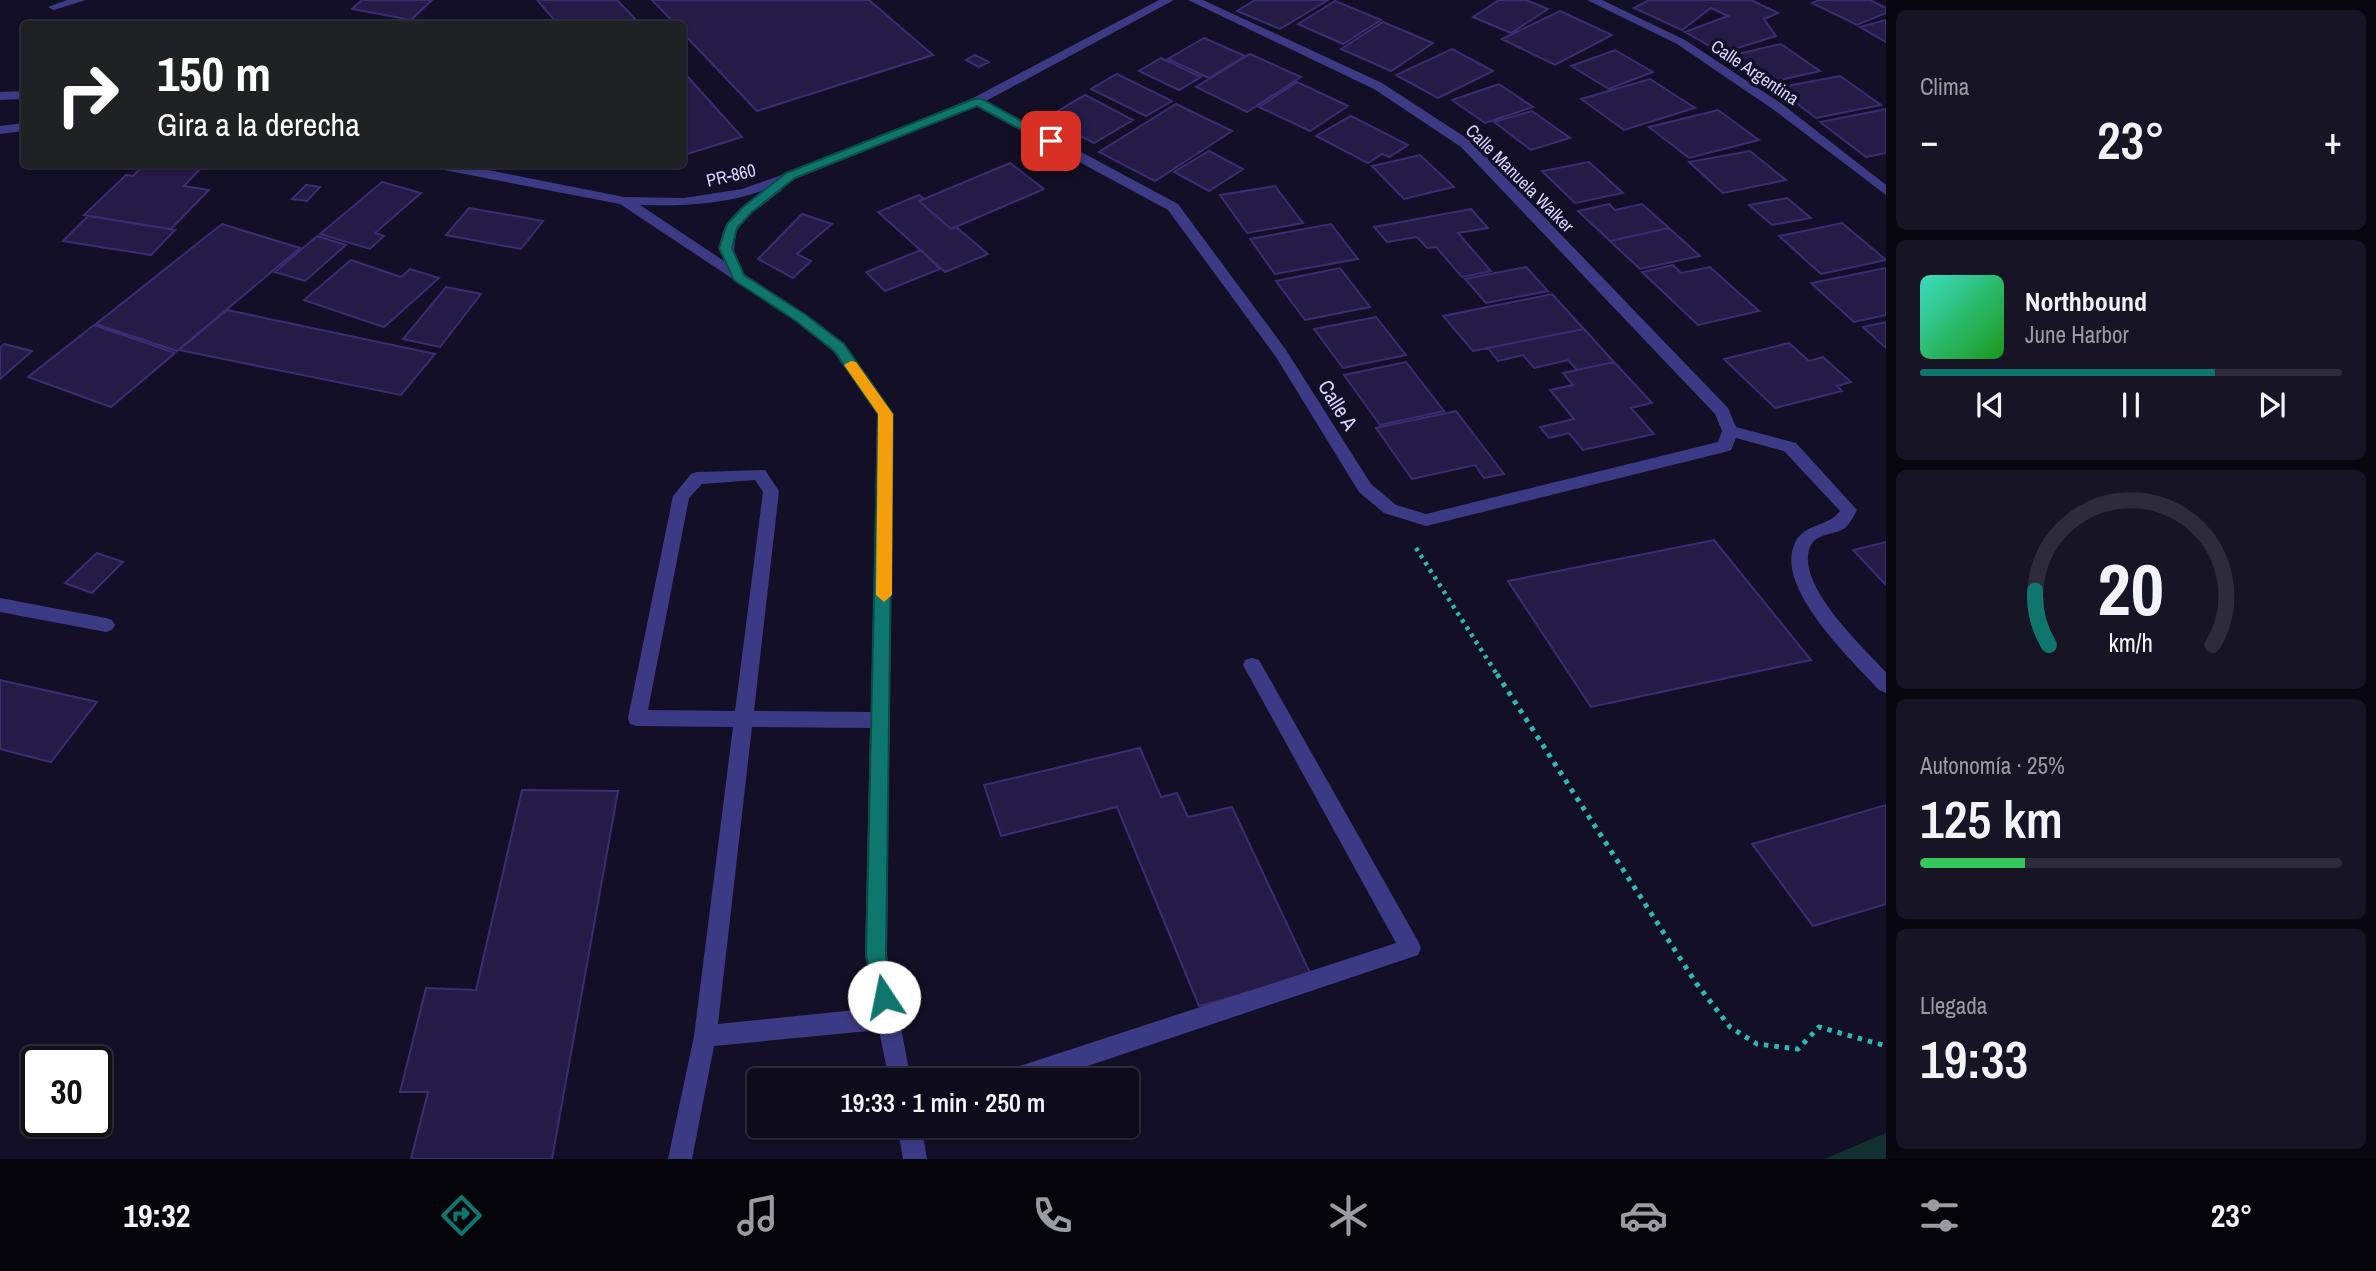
<!DOCTYPE html>
<html lang="es">
<meta charset="utf-8">
<style>
body{margin:0;font-family:"Archivo Narrow",sans-serif;background:#171425;color:#f1f3f6;height:100vh;display:flex;flex-direction:column;font-size:26px;white-space:nowrap}
*{box-sizing:border-box;margin:0}
p{font-size:23px;color:#9b9ba3}
.icon{flex:none;width:38px;height:38px;fill:none;stroke:currentColor;stroke-width:2;stroke-linecap:round;stroke-linejoin:round}
.map{position:relative;flex:1;overflow:hidden}
.panel{display:flex;flex-direction:column;gap:10px;padding:10px;background:#08060f;width:490px}
.panel>*{flex:none}
.banner{position:absolute;left:21px;top:21px;width:665px;height:147px;border-radius:7px;box-shadow:0 2px 5px #0004,0 0 0 2px #2e2b3b;background:#202124;color:#fff;overflow:hidden}
.speed{position:absolute;left:21px;top:1046px;display:flex;gap:14px;font-size:35px;font-weight:700;text-align:center}
.speed>*{display:grid;place-content:center;width:91px;height:91px;border-radius:50%;background:#0e0b1c;box-shadow:0 2px 5px #0004,0 0 0 2px #2e2b3b;line-height:1}
.speed .limit{border:4px solid #111;border-radius:10px;background:#fff;color:#111}
.pin{position:absolute;display:grid;place-items:center;width:60px;height:60px;color:#fff;margin:-30px;border-radius:14px;box-shadow:0 4px 10px #0006}
.me{position:absolute;width:77px;margin:-38px;rotate:349deg;stroke-linejoin:round;filter:drop-shadow(0 0 5px #0008)}
.turn{display:flex;align-items:center;gap:24px;height:147px;padding:0 21px;font-size:32px}
.turn .icon{width:91px;height:91px;stroke-width:2.5}
.turn b{display:block;font-size:49px;line-height:60px}
.big{font-size:52px;font-weight:600;line-height:1.1}
.panel .widget{flex:1;display:flex;flex-direction:column;justify-content:center;gap:10px;min-width:0;padding:0 24px;border-radius:10px;background:#171425}
.panel .dial{align-items:center;gap:0}
.dial svg{height:182px;overflow:visible;fill:none;stroke:#2e2b3b;stroke-width:7;stroke-linecap:round;text-anchor:middle}
.dial text{fill:#f1f3f6;stroke:none}
.song{display:flex;align-items:center;gap:21px}
.cover{width:84px;height:84px;border-radius:10px;background:linear-gradient(135deg,hsl(170 70% 55%),hsl(120 70% 35%))}
.played{height:7px;border-radius:4px;background:linear-gradient(90deg,#0f766e 70%,#2e2b3b 70%)}
.keys{display:flex;justify-content:space-around;direction:ltr}
.heat{display:flex;justify-content:space-between;align-items:center;font-size:38px;direction:ltr}
.charge{height:10px;border-radius:5px;background:linear-gradient(90deg,#34c759 25%,#2e2b3b 0)}
.trip{position:absolute;left:747px;top:1068px;width:392px;height:70px;border-radius:7px;background:#0e0b1c;box-shadow:0 2px 5px #0004,0 0 0 2px #2e2b3b;font-weight:600;line-height:70px;text-align:center}
.tabs{display:flex;height:112px;justify-content:space-around;align-items:center;background:#06040b;color:#9b9ba3}
.tabs .icon{width:49px;height:49px}
.tabs .on{color:#0f766e}
.tabs b{font-size:32px;color:#f1f3f6}
main{display:flex;flex:1;min-height:0}
.map>svg:first-child{display:block}
</style>
<main>
<div class="map">
<svg width="1886" height="1159" viewBox="0 0 1886 1159">
<rect width="100%" height="100%" fill="#130f26"/>
<path fill="#12302f" d="M 1886,1133 L 1886,1159 L 1824,1159 Z"/>
<path fill="#241b47" stroke="#3b2d73" stroke-width="2" d="M 362,0 L 432,0 L 411,20 L 352,9 Z
M 537,0 L 617,0 L 640,24 L 558,24 Z
M 652,0 L 869,0 L 933,55 L 757,111 L 682,32 L 682,24 L 675,24 Z
M 1255,0 L 1328,0 L 1280,29 L 1237,11 Z
M 1499,0 L 1526,0 L 1548,9 L 1511,33 L 1473,17 Z
M 1649,0 L 1751,0 L 1778,13 L 1764,19 L 1776,36 L 1722,53 L 1685,32 L 1728,16 L 1711,8 L 1682,30 L 1634,8 Z
M 1819,0 L 1870,0 L 1886,8 L 1886,13 L 1857,25 L 1812,3 Z
M 1335,1 L 1381,20 L 1343,44 L 1298,24 Z
M 1560,11 L 1612,35 L 1555,65 L 1502,39 Z
M 1886,20 L 1886,42 L 1860,27 Z
M 1383,22 L 1433,43 L 1391,71 L 1341,49 Z
M 1204,38 L 1245,56 L 1209,78 L 1168,59 Z
M 1781,44 L 1820,71 L 1771,82 L 1733,55 Z
M 1452,49 L 1493,71 L 1438,98 L 1396,75 Z
M 1615,50 L 1653,72 L 1609,89 L 1571,66 Z
M 1250,54 L 1301,77 L 1247,112 L 1196,87 Z
M 975,55 L 989,62 L 979,67 L 966,60 Z
M 1161,58 L 1201,77 L 1179,90 L 1139,71 Z
M 1117,74 L 1172,101 L 1146,116 L 1091,89 Z
M 686,75 L 742,137 L 684,155 L 682,76 Z
M 1840,76 L 1881,105 L 1816,118 L 1776,88 Z
M 1650,79 L 1695,108 L 1624,130 L 1581,99 Z
M 1297,82 L 1348,106 L 1310,131 L 1259,107 Z
M 1499,84 L 1533,107 L 1485,123 L 1452,100 Z
M 1085,95 L 1133,120 L 1094,143 L 1046,118 Z
M 1176,104 L 1232,131 L 1155,181 L 1099,152 Z
M 1886,109 L 1886,153 L 1866,157 L 1820,122 Z
M 1718,110 L 1759,140 L 1689,158 L 1649,127 Z
M 1532,111 L 1570,138 L 1531,150 L 1494,122 Z
M 1351,116 L 1408,145 L 1389,157 L 1382,154 L 1368,163 L 1316,136 Z
M 1209,151 L 1243,169 L 1209,191 L 1174,172 Z
M 1750,151 L 1786,180 L 1723,193 L 1689,162 Z
M 1420,155 L 1454,187 L 1404,199 L 1372,166 Z
M 1589,162 L 1623,193 L 1575,203 L 1542,171 Z
M 1010,163 L 1044,189 L 951,229 L 919,201 Z
M 145,164 L 205,164 L 184,186 L 209,190 L 171,229 L 84,215 L 126,175 L 133,176 Z
M 382,182 L 421,193 L 375,233 L 384,236 L 370,249 L 320,234 Z
M 306,185 L 320,187 L 307,201 L 292,199 Z
M 1275,186 L 1303,223 L 1247,233 L 1220,195 Z
M 919,195 L 924,199 L 919,201 L 951,229 L 956,227 L 988,254 L 945,272 L 878,212 Z
M 1787,198 L 1811,218 L 1772,225 L 1749,205 Z
M 1609,204 L 1615,210 L 1642,204 L 1669,228 L 1610,241 L 1578,211 Z
M 469,208 L 543,221 L 521,249 L 446,235 Z
M 1471,209 L 1488,228 L 1458,233 L 1491,271 L 1462,277 L 1436,247 L 1427,248 L 1417,237 L 1387,242 L 1374,227 Z
M 802,214 L 832,224 L 797,254 L 811,261 L 793,278 L 758,259 Z
M 88,216 L 175,230 L 151,255 L 63,241 Z
M 1842,223 L 1886,260 L 1821,274 L 1779,236 Z
M 222,224 L 300,248 L 177,351 L 96,324 Z
M 1331,224 L 1358,259 L 1275,274 L 1250,239 Z
M 1669,228 L 1700,256 L 1640,269 L 1610,241 Z
M 317,236 L 346,245 L 305,281 L 275,272 Z
M 921,250 L 940,269 L 885,291 L 866,272 Z
M 351,260 L 401,277 L 410,269 L 439,278 L 384,327 L 304,300 Z
M 1673,265 L 1681,273 L 1710,267 L 1759,311 L 1698,325 L 1642,272 Z
M 1526,267 L 1548,291 L 1486,303 L 1465,279 Z
M 1340,268 L 1370,307 L 1305,320 L 1276,281 Z
M 1886,268 L 1886,315 L 1854,322 L 1811,283 Z
M 446,287 L 481,294 L 440,347 L 403,339 Z
M 1552,294 L 1584,329 L 1473,351 L 1443,316 Z
M 227,310 L 435,354 L 401,395 L 179,350 Z
M 1376,317 L 1406,355 L 1343,368 L 1314,329 Z
M 1886,322 L 1886,348 L 1863,327 Z
M 94,325 L 175,353 L 111,407 L 28,377 Z
M 1584,329 L 1614,362 L 1577,370 L 1568,360 L 1534,368 L 1523,355 L 1498,361 L 1488,348 Z
M 1789,343 L 1809,361 L 1823,357 L 1851,382 L 1837,386 L 1842,391 L 1775,408 L 1724,359 Z
M 4,344 L 32,351 L 0,379 L 0,348 Z
M 1406,362 L 1444,411 L 1380,425 L 1344,375 Z
M 1614,362 L 1652,403 L 1631,408 L 1654,434 L 1583,450 L 1569,433 L 1549,438 L 1540,427 L 1574,419 L 1550,390 L 1573,385 L 1563,373 Z
M 1456,411 L 1504,474 L 1484,478 L 1475,465 L 1412,479 L 1376,428 Z
M 1714,540 L 1811,660 L 1591,707 L 1508,581 Z
M 1886,542 L 1886,585 L 1853,550 Z
M 97,553 L 123,562 L 92,593 L 65,583 Z
M 0,680 L 97,702 L 51,762 L 0,749 Z
M 1140,748 L 1161,797 L 1177,793 L 1188,817 L 1232,807 L 1311,975 L 1199,1006 L 1117,807 L 1001,836 L 984,785 Z
M 522,790 L 618,791 L 552,1159 L 411,1159 L 428,1092 L 400,1092 L 426,988 L 476,990 Z
M 1886,805 L 1886,904 L 1813,926 L 1752,844 Z"/>
<g fill="none" stroke-linecap="round" stroke-linejoin="round">
<path stroke="#2fb8b0" stroke-width="4.5" stroke-dasharray="3.5 5" stroke-linecap="butt" d="M 1416,548 L 1498,676"/>
<path stroke="#2fb8b0" stroke-width="5" stroke-dasharray="4.5 6" stroke-linecap="butt" d="M 1497,674 L 1696,983 L 1730,1027 L 1757,1044 L 1798,1049 L 1819,1027 L 1886,1046"/>
<path fill="#3d3a85" fill-rule="evenodd" d="M 67,0 L 86,0 L 54,10 L 48,7 Z
M 1159,0 L 1174,0 L 986,101 L 1178,204 L 1286,350 L 1371,484 L 1396,505 L 1426,514 L 1718,442 L 1722,431 L 1715,414 L 1461,147 L 1374,89 L 1188,0 L 1203,0 L 1382,83 L 1471,141 L 1728,408 L 1736,427 L 1796,443 L 1857,510 C 1854,516 1850,523 1845,528 C 1834,535 1818,533 1811,545 C 1792,582 1864,648 1886,672 L 1886,693 L 1879,690 C 1852,660 1771,585 1796,541 C 1806,523 1828,527 1840,511 L 1784,451 L 1736,438 L 1731,450 L 1725,452 L 1426,526 L 1384,513 L 1359,492 L 1276,357 L 1168,210 L 976,106 L 782,184 L 782,190 L 747,217 L 736,232 L 734,251 L 744,274 L 806,315 L 844,345 L 893,414 L 887,955 L 911,1080 L 889,1080 L 879,1030 L 714,1046 L 692,1159 L 668,1159 L 694,1036 L 733,727 L 637,726 L 630,724 L 628,718 L 673,496 L 691,474 L 697,472 L 765,470 L 779,491 L 754,711 L 871,712 L 877,414 L 834,351 L 796,321 L 620,204 L 433,168 L 427,164 L 458,164 L 624,197 L 684,198 L 742,189 L 815,163 L 973,98 ZM 764,190 C 741,207 710,228 724,261 L 640,205 C 682,206 724,205 764,190 ZM 755,480 L 763,492 L 735,711 L 648,710 L 689,498 L 702,484 ZM 752,727 L 870,728 L 865,955 L 875,1008 L 718,1024 Z
M 1587,0 L 1602,0 L 1685,40 L 1782,104 L 1886,185 L 1886,195 L 1774,110 L 1677,44 Z
M 24,91 L 24,99 L 0,100 L 0,92 Z
M 24,123 L 24,131 L 0,134 L 0,126 Z
M 0,598 L 106,618 L 112,620 L 115,625 L 112,630 L 106,632 L 0,612 Z
M 1252,658 L 1259,660 L 1418,941 L 1421,948 L 1418,955 L 1046,1080 L 1000,1080 L 1003,1072 L 1011,1069 L 1396,943 L 1243,665 L 1245,660 Z
M 897,1125 L 921,1125 L 927,1159 L 903,1159 Z"/>
</g>
<path fill="#0f766e" stroke="#0a4d48" stroke-width="2" d="M 974,99 L 982,99 L 1057,141 L 1047,144 L 977,106 L 795,178 L 752,212 L 737,228 L 732,248 L 744,275 L 806,315 L 844,344 L 893,414 L 886,955 L 894,997 L 891,1004 L 884,1006 L 877,1004 L 866,955 L 878,414 L 834,351 L 796,321 L 734,280 L 719,248 L 727,224 L 743,207 L 786,173 Z"/>
<path fill="#f59e0b" d="M 851,361 L 856,362 L 893,414 L 892,595 L 884,602 L 876,595 L 878,414 L 844,365 Z"/>
<g text-anchor="middle" dominant-baseline="central" stroke-width="7" stroke-linejoin="round" paint-order="stroke">
<g font-size="18" fill="#d9d4ff" stroke="#130f26">
<text transform="translate(1755 72) rotate(34)">Calle Argentina</text>
<text transform="translate(731 175) rotate(-13)">PR-860</text>
<text transform="translate(1520 178) rotate(45)">Calle Manuela Walker</text>
</g>
<g font-size="21" fill="#d9d4ff" stroke="#130f26">
<text transform="translate(1338 405) rotate(58)">Calle A</text>
</g>
</g>
</svg>
<div class="speed"><div class="limit">30</div></div>
<div class="pin" style="left:1051px;top:141px;background:#d93025"><svg class="icon" aria-label="arrive" viewBox="0 0 24 24"><path d="M6 21V4h12l-3 4 3 4H6"/></svg></div>
<svg class="me" style="left:884px;top:997px" viewBox="-20 -20 40 40"><circle r="19" fill="#fff"/><path d="M0-13L10 11 0 6-10 11z" fill="#0f766e"/></svg>
<div class="trip">19:33 · 1 min · 250 m</div>
<div class="banner">
<div class="turn"><svg class="icon" aria-label="right" viewBox="0 0 24 24"><path d="M7 20v-9h11M14 6l5 5-5 5"/></svg><div><b>150 m</b>Gira a la derecha</div></div>
</div>
</div>
<section class="panel">
<div class="widget"><p>Clima</p>
<div class="heat"><a>−</a><b class="big">23°</b><a>+</a></div>
</div>
<div class="widget">
<div class="song"><i class="cover"></i><div><b>Northbound</b><p>June Harbor</p></div></div>
<div class="played"></div>
<div class="keys"><svg class="icon" aria-label="previous" viewBox="0 0 24 24"><path d="M18 5L8 12l10 7zM5 5v14"/></svg><svg class="icon" aria-label="pause" viewBox="0 0 24 24"><path d="M8 5v14M16 5v14"/></svg><svg class="icon" aria-label="next" viewBox="0 0 24 24"><path d="M6 5l10 7-10 7zM19 5v14"/></svg></div>
</div>
<div class="widget dial"><svg viewBox="0 0 100 80">
<path d="M14 69A42 42 0 1 1 86 69"/>
<path d="M14 69A42 42 0 0 1 8 45" stroke="#0f766e"/>
<text x="50" y="56" font-size="32" font-weight="700">20</text>
<text x="50" y="72" font-size="11">km/h</text>
</svg></div>
<div class="widget"><p>Autonomía · 25%</p><b class="big">125 km</b><div class="charge"></div></div>
<div class="widget"><p>Llegada</p><b class="big">19:33</b></div>
</section>
</main>
<nav class="tabs">
<b>19:32</b>
<svg class="icon on" aria-label="directions" viewBox="0 0 24 24"><path d="M12 3l9 9-9 9-9-9zM9 14v-3h6M13 9l2 2-2 2"/></svg>
<svg class="icon" aria-label="music" viewBox="0 0 24 24"><path d="M9 18V5l10-2v13"/><circle cx="6" cy="18" r="3"/><circle cx="16" cy="16" r="3"/></svg>
<svg class="icon" aria-label="phone" viewBox="0 0 24 24"><path d="M5 4h4l2 5-3 2q2 4 5 5l2-3 5 2v4C11 20 4 13 5 4z"/></svg>
<svg class="icon" aria-label="climate" viewBox="0 0 24 24"><path d="M12 3v18M4 7l16 10M4 17L20 7"/></svg>
<svg class="icon" aria-label="car" viewBox="0 0 24 24"><path d="M5 17H2v-5l4-1 3-4h7l3 4 3 1v5h-3M9 17h6M6 11h13"/><circle cx="7" cy="17" r="2"/><circle cx="17" cy="17" r="2"/></svg>
<svg class="icon" aria-label="filters" viewBox="0 0 24 24"><path d="M4 7h16M4 17h16"/><circle cx="9" cy="7" r="2"/><circle cx="15" cy="17" r="2"/></svg>
<b>23°</b>
</nav>
